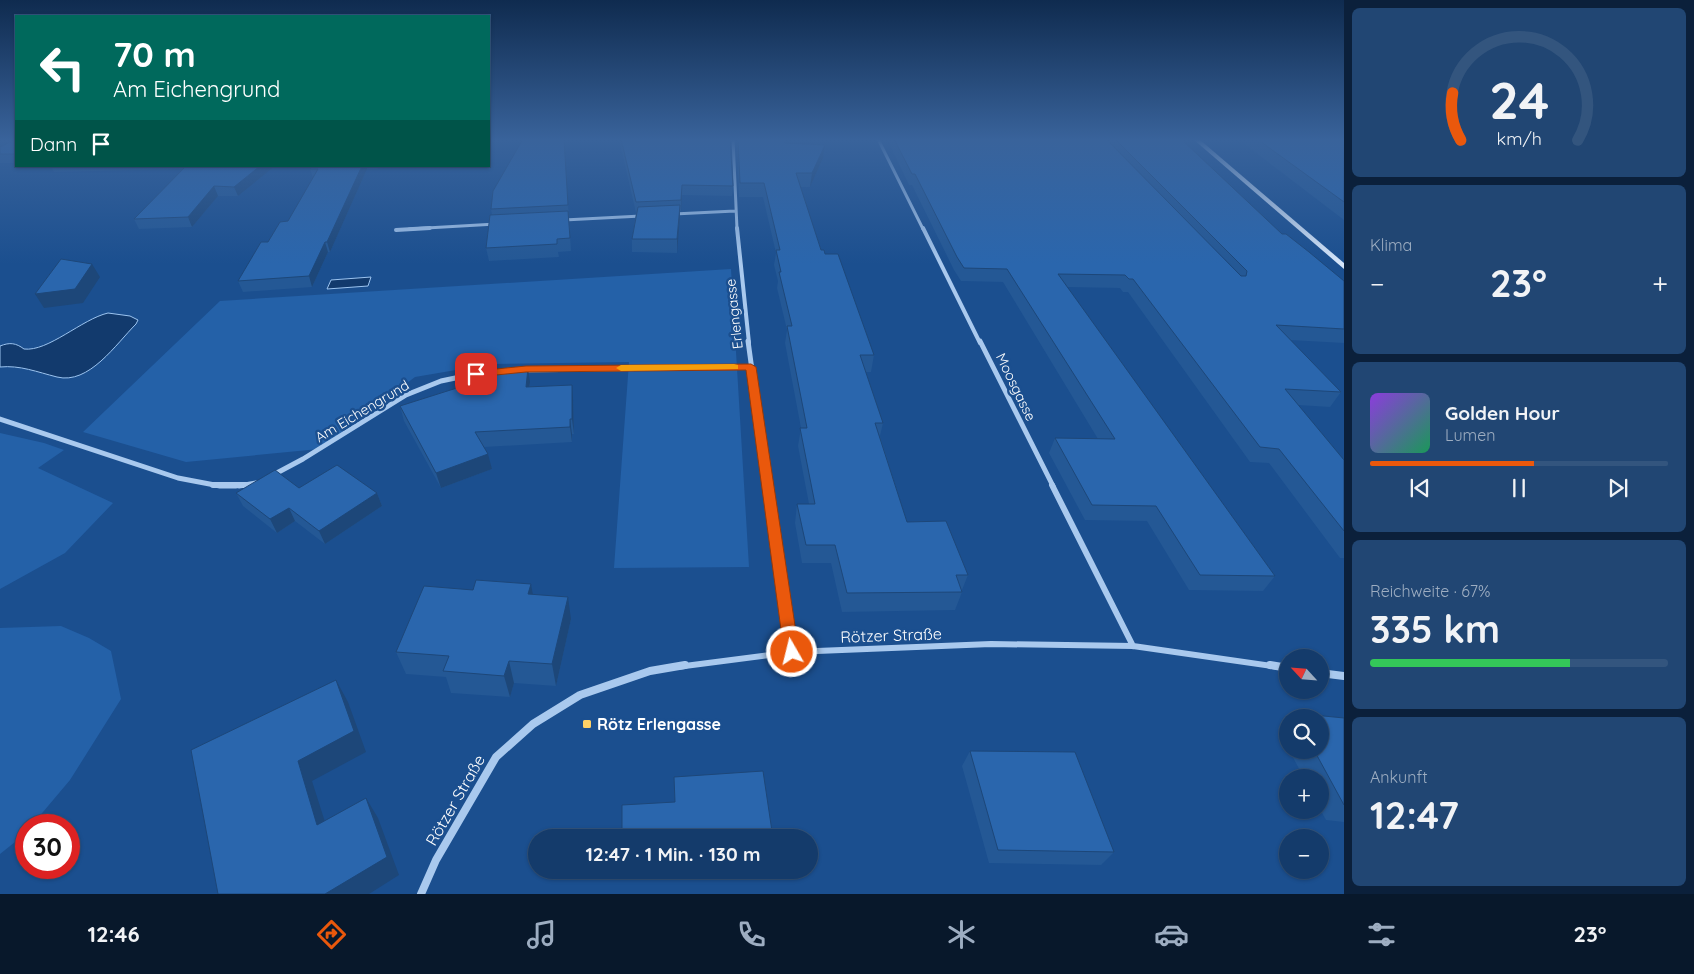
<!DOCTYPE html>
<html lang="de">
<meta charset="utf-8">
<style>
body{margin:0;font-family:Quicksand,sans-serif;background:#214673;color:#f1f3f6;height:100vh;display:flex;flex-direction:column;font-size:19px;white-space:nowrap}
*{box-sizing:border-box;margin:0}
p{font-size:16px;color:#9dadc1}
.icon{flex:none;width:28px;height:28px;fill:none;stroke:currentColor;stroke-width:2;stroke-linecap:round;stroke-linejoin:round}
.map{position:relative;flex:1;overflow:hidden}
.details{display:flex;flex-direction:column;gap:8px;padding:8px;background:#0b203b;width:350px}
.details>*{flex:none}
.banner{position:absolute;left:15px;top:15px;width:475px;height:152px;border-radius:0px;box-shadow:0 1px 4px #0004,0 0 0 1px #33557e;background:#00695c;color:#fff;overflow:hidden}
.needle{width:32px;rotate:296deg}
.fabs{position:absolute;left:1279px;top:649px;display:grid;gap:10px}
.fabs a{display:grid;place-items:center;width:50px;height:50px;border-radius:50%;background:#143b6b;box-shadow:0 1px 4px #0004,0 0 0 1px #33557e;font-size:25px}
.speed{position:absolute;left:15px;top:814px;display:flex;gap:10px;font-size:25px;font-weight:700;text-align:center}
.speed>*{display:grid;place-content:center;width:65px;height:65px;border-radius:50%;background:#143b6b;box-shadow:0 1px 4px #0004,0 0 0 1px #33557e;line-height:1}
.speed .limit{border:8px solid #d22;background:#fff;color:#111}
.pin{position:absolute;display:grid;place-items:center;width:42px;height:42px;color:#fff;margin:-21px;border-radius:10px;box-shadow:0 2px 8px #0006}
.me{position:absolute;width:55px;margin:-28px;rotate:352deg;stroke-linejoin:round;filter:drop-shadow(0 0 4px #0008)}
.turn{display:flex;align-items:center;gap:18px;height:105px;padding:0 15px;font-size:22px}
.turn .icon{width:65px;height:65px;stroke-width:2.5}
.turn b{display:block;font-size:35px;line-height:42px}
.then{display:flex;align-items:center;height:48px;padding:0 15px;background:#0003;gap:10px;font-size:19px}
.big{font-size:38px;font-weight:700;line-height:1.1}
.details .card{flex:1;display:flex;flex-direction:column;justify-content:center;gap:8px;min-width:0;padding:0 18px;border-radius:8px;background:#214673}
.details .dial{align-items:center;gap:0}
.dial svg{height:130px;overflow:visible;fill:none;stroke:#33557e;stroke-width:7;stroke-linecap:round;text-anchor:middle}
.dial text{fill:#f1f3f6;stroke:none}
.song{display:flex;align-items:center;gap:15px}
.cover{width:60px;height:60px;border-radius:8px;background:linear-gradient(135deg,hsl(270 70% 55%),hsl(150 70% 35%))}
.played{height:5px;border-radius:2px;background:linear-gradient(90deg,#ea580c 55%,#33557e 55%)}
.keys{display:flex;justify-content:space-around;direction:ltr}
.heat{display:flex;justify-content:space-between;align-items:center;font-size:28px;direction:ltr}
.charge{height:8px;border-radius:4px;background:linear-gradient(90deg,#34c759 67%,#33557e 0)}
.trip{position:absolute;left:528px;top:829px;width:290px;height:50px;border-radius:25px;background:#143b6b;box-shadow:0 1px 4px #0004,0 0 0 1px #33557e;font-weight:700;line-height:50px;text-align:center}
.dock{display:flex;height:80px;justify-content:space-around;align-items:center;background:#08182b;color:#9dadc1}
.dock .icon{width:35px;height:35px}
.dock .active{color:#ea580c}
.dock b{font-size:22px;color:#f1f3f6}
main{display:flex;flex:1;min-height:0}
.map>svg:first-child{display:block}
</style>
<main>
<div class="map">
<svg width="1344" height="894" viewBox="0 0 1344 894">
<rect width="100%" height="100%" fill="#1b4f8f"/>
<path fill="#2461a8" d="M 731,269 L 749,567 L 614,568 L 629,362 L 491,364 L 415,377 L 319,449 L 186,462 L 83,432 L 220,301 Z
M 0,433 L 44,443 L 64,450 L 38,468 L 113,503 L 65,553 L 0,589 Z
M 61,626 L 89,638 L 111,651 L 121,699 L 70,780 L 32,825 L 26,825 L 25,834 L 0,854 L 0,628 Z"/>
<path fill="#123a6d" stroke="#9cc4f0" d="M 371,277 L 368,286 L 327,289 L 331,280 Z
M 108,313 L 130,316 L 138,320 L 136,324 C 116,344 89,385 57,377 C 37,372 20,365 0,367 L 0,346 C 10,342 16,343 24,349 C 48,352 82,319 108,313 Z"/>
<g fill="none" stroke-linecap="round" stroke-linejoin="round">
<path stroke="#a9c9ee" stroke-width="3" d="M 733,139 L 737,229
M 878,139 L 923,229
M 674,214 L 735,211
M 564,220 L 641,216
M 409,229 L 496,224"/>
<path stroke="#a9c9ee" stroke-width="4" d="M 737,228 L 749,343
M 923,228 L 980,343
M 396,230 L 430,228"/>
<path stroke="#a9c9ee" stroke-width="5" d="M 748,341 L 768,486
M 980,341 L 1053,486
M 522,370 L 751,367
M 0,419 L 178,478 L 220,486 L 236,486
M 273,475 L 303,459 L 406,395 L 441,381 L 484,372
M 239,486 L 256,483"/>
<path stroke="#a9c9ee" stroke-width="6" d="M 213,485 L 246,485
M 768,485 L 792,652
M 1052,485 L 1133,646
M 677,667 L 792,652 L 991,644 L 1133,646 L 1279,667"/>
<path stroke="#a9c9ee" stroke-width="8" d="M 1270,665 L 1288,668
M 1320,673 L 1344,676
M 421,894 L 436,860 L 496,757 L 533,724 L 580,695 L 650,671 L 685,665"/>
<path fill="#d6e6fa" fill-rule="evenodd" d="M 1193,139 L 1199,139 L 1344,263 L 1344,269 Z"/>
</g>
<path fill="#245895" d="M 16,139 L 16,163 L 0,163 L 0,147 Z
M 564,139 L 571,251 L 558,252 L 559,257 L 489,261 L 486,248 L 492,215 L 491,209 Z
M 619,139 L 730,139 L 733,186 L 732,196 L 682,195 L 681,211 L 680,211 L 677,253 L 632,252 L 632,239 L 636,213 Z
M 737,139 L 785,139 L 785,143 L 825,145 L 823,158 L 810,187 L 800,187 L 821,250 L 825,254 L 874,355 L 871,372 L 866,372 L 883,423 L 880,436 L 907,522 L 968,575 L 962,590 L 962,592 L 955,610 L 842,612 L 831,563 L 802,563 L 795,523 L 797,504 L 809,504 L 798,446 L 801,428 L 785,343 L 787,330 L 777,288 L 778,281 L 774,265 L 776,253 L 763,197 L 739,197 Z
M 887,139 L 1181,139 L 1282,234 L 1344,281 L 1344,343 L 1290,340 L 1341,392 L 1330,407 L 1298,405 L 1344,460 L 1344,558 L 1340,558 L 1269,463 L 1250,462 L 1128,292 L 1123,292 L 1120,288 L 1067,287 L 1275,576 L 1263,591 L 1189,590 L 1147,521 L 1085,520 L 1049,453 L 1055,438 L 1098,439 L 1003,282 L 961,281 L 954,270 L 912,185 L 909,185 Z
M 1238,139 L 1344,139 L 1344,220 Z
M 51,166 L 275,166 L 238,196 L 218,196 L 192,227 L 139,229 L 134,219 L 183,169 L 54,172 Z
M 301,166 L 381,166 L 377,169 L 367,169 L 330,252 L 328,252 L 312,287 L 243,292 L 238,281 L 268,242 L 288,221 L 313,178 L 310,169 L 310,168 L 301,168 Z
M 478,370 L 530,382 L 530,387 L 573,399 L 574,434 L 572,434 L 572,442 L 484,447 L 492,469 L 441,488 L 404,421 L 400,406 L 480,380 Z
M 299,488 L 377,493 L 382,506 L 325,544 L 295,521 L 277,533 L 243,506 L 236,493 Z
M 533,594 L 571,619 L 556,686 L 514,683 L 510,697 L 451,693 L 446,677 L 406,674 L 396,652 Z
M 1293,713 L 1344,718 L 1344,822 L 1326,820 L 1320,809 L 1320,778 L 1304,778 L 1289,750 L 1320,750 L 1320,718 L 1289,718 Z
M 1288,719 L 1288,747 L 1278,728 Z
M 970,751 L 1114,852 L 1101,865 L 989,863 L 962,766 Z
M 679,870 L 774,870 L 774,871 L 679,878 Z"/>
<path fill="#1d4779" d="M 825,145 L 823,158 L 810,187 L 812,173 Z
M 260,166 L 275,166 L 238,196 L 234,187 Z
M 362,166 L 367,166 L 367,169 L 330,252 L 327,242 Z
M 682,185 L 682,195 L 681,211 L 681,200 Z
M 214,186 L 218,196 L 192,227 L 188,217 Z
M 680,205 L 680,217 L 677,253 L 677,239 Z
M 325,242 L 328,252 L 312,287 L 309,276 Z
M 92,264 L 100,277 L 83,303 L 44,308 L 35,294 Z
M 528,368 L 530,382 L 528,401 L 526,387 Z
M 572,385 L 573,399 L 574,434 L 572,419 Z
M 570,419 L 572,434 L 572,442 L 570,427 Z
M 488,454 L 492,469 L 441,488 L 436,473 Z
M 377,493 L 382,506 L 325,544 L 319,531 Z
M 289,508 L 295,521 L 277,533 L 270,519 Z
M 531,584 L 535,606 L 528,594 Z
M 568,597 L 571,619 L 556,686 L 552,664 Z
M 509,661 L 514,683 L 510,697 L 504,676 Z
M 336,680 L 348,702 L 366,752 L 312,781 L 332,844 L 317,825 L 298,761 Z
M 366,798 L 378,818 L 399,875 L 369,894 L 325,894 Z"/>
<path fill="#2a66ad" stroke="#1d4779" d="M 16,139 L 16,154 L 0,154 L 0,147 Z
M 523,139 L 564,139 L 568,205 L 491,209 L 493,191 Z
M 621,139 L 730,139 L 733,186 L 682,185 L 681,200 L 636,202 Z
M 738,139 L 785,139 L 785,143 L 825,145 L 812,173 L 796,173 L 821,250 L 824,250 L 825,254 L 838,254 L 874,355 L 860,355 L 883,423 L 875,423 L 907,522 L 946,521 L 968,575 L 956,575 L 962,592 L 847,593 L 835,545 L 806,545 L 797,504 L 815,504 L 800,428 L 807,428 L 787,326 L 792,326 L 779,272 L 781,272 L 776,250 L 780,250 L 764,183 L 740,183 Z
M 894,139 L 1106,139 L 1241,276 L 1246,276 L 1247,271 L 1115,139 L 1181,139 L 1282,234 L 1286,234 L 1309,252 L 1344,281 L 1344,329 L 1276,325 L 1341,392 L 1285,389 L 1344,460 L 1344,531 L 1279,449 L 1260,447 L 1133,279 L 1129,279 L 1125,275 L 1058,274 L 1275,576 L 1200,575 L 1156,506 L 1092,505 L 1055,438 L 1115,439 L 1007,269 L 964,268 L 957,257 L 915,174 L 912,174 Z
M 1257,139 L 1344,139 L 1344,202 Z
M 186,166 L 260,166 L 234,187 L 214,186 L 188,217 L 134,219 Z
M 311,166 L 362,166 L 327,242 L 325,242 L 309,276 L 238,281 L 261,242 L 268,242 L 280,222 L 288,221 L 318,169 L 310,169 Z
M 680,205 L 677,239 L 632,239 L 638,207 Z
M 568,211 L 570,238 L 557,239 L 557,244 L 486,248 L 490,215 Z
M 61,259 L 92,264 L 75,289 L 35,294 Z
M 528,368 L 526,387 L 572,385 L 572,419 L 570,419 L 570,427 L 475,432 L 488,454 L 436,473 L 400,406 L 482,380 L 478,370 Z
M 337,465 L 377,493 L 319,531 L 289,508 L 270,519 L 236,493 L 275,470 L 299,488 Z
M 476,580 L 531,584 L 528,594 L 568,597 L 552,664 L 509,661 L 504,676 L 443,671 L 449,656 L 396,652 L 424,586 L 473,590 Z
M 336,680 L 354,731 L 298,761 L 317,825 L 366,798 L 387,857 L 325,894 L 218,894 L 191,750 Z
M 1293,713 L 1344,718 L 1344,805 L 1314,750 L 1320,750 L 1320,718 L 1296,718 Z
M 970,751 L 1075,752 L 1114,852 L 998,850 Z
M 763,771 L 773,838 L 622,838 L 622,805 L 675,802 L 674,777 Z"/>
<linearGradient id="sky" x2="0" y2="1"><stop stop-color="#0f2b4f"/><stop offset="0.53" stop-color="#39639b"/><stop offset="1" stop-color="#39639b" stop-opacity="0"/></linearGradient>
<rect width="1344" height="264" fill="url(#sky)"/>
<path fill="#ea580c" stroke="#983908" d="M 751,364 L 756,367 L 799,652 L 797,657 L 792,659 L 786,657 L 784,652 L 746,370 L 526,372 L 476,377 L 471,374 L 476,371 L 526,366 Z"/>
<path fill="#f59e0b" d="M 734,364 L 738,365 L 738,369 L 621,371 L 616,368 L 621,365 Z"/>
<rect fill="#ffd166" stroke="#1b4f8f" stroke-width="2" x="582" y="719" width="10" height="10" rx="2.5"/>
<g text-anchor="middle" dominant-baseline="central" stroke-width="5" stroke-linejoin="round" paint-order="stroke">
<g font-size="14" fill="#fff" stroke="#1b4f8f">
<text transform="translate(734 314) rotate(-96)">Erlengasse</text>
<text transform="translate(1016 387) rotate(64)">Moosgasse</text>
<text transform="translate(362 411) rotate(-31)">Am Eichengrund</text>
</g>
<g font-size="16" fill="#fff" stroke="#1b4f8f">
<text transform="translate(891 635) rotate(-2)">Rötzer Straße</text>
<text transform="translate(455 800) rotate(-60)">Rötzer Straße</text>
</g>
<g font-size="16" font-weight="bold" fill="#fff" stroke="#1b4f8f" text-anchor="start">
<text x="597" y="724">Rötz Erlengasse</text>
</g>
</g>
</svg>
<div class="fabs">
<a><svg class="needle" viewBox="-14 -14 28 28"><path d="M0-13l5 13h-10z" fill="#e53935"/><path d="M0 13l5-13h-10z" fill="#9dadc1"/></svg></a>
<a><svg class="icon" aria-label="search" viewBox="0 0 24 24"><circle cx="10" cy="10" r="6"/><path d="M15 15l6 6"/></svg></a>
<a>+</a>
<a>−</a>
</div>
<div class="speed"><div class="limit">30</div></div>
<div class="pin" style="left:476px;top:374px;background:#d93025"><svg class="icon" aria-label="arrive" viewBox="0 0 24 24"><path d="M6 21V4h12l-3 4 3 4H6"/></svg></div>
<svg class="me" style="left:792px;top:652px" viewBox="-20 -20 40 40"><circle r="17" fill="#ea580c" stroke="#fff" stroke-width="3"/><path d="M0-11L8 9 0 5-8 9z" fill="#fff"/></svg>
<div class="trip">12:47 · 1 Min. · 130 m</div>
<div class="banner">
<div class="turn"><svg class="icon" aria-label="left" viewBox="0 0 24 24"><path d="M17 20v-9H6M10 6l-5 5 5 5"/></svg><div><b>70 m</b>Am Eichengrund</div></div>
<div class="then">Dann<svg class="icon" aria-label="arrive" viewBox="0 0 24 24"><path d="M6 21V4h12l-3 4 3 4H6"/></svg></div>
</div>
</div>
<section class="details">
<div class="card dial"><svg viewBox="0 0 100 80">
<path d="M14 69A42 42 0 1 1 86 69"/>
<path d="M14 69A42 42 0 0 1 9 40" stroke="#ea580c"/>
<text x="50" y="56" font-size="32" font-weight="700">24</text>
<text x="50" y="72" font-size="11">km/h</text>
</svg></div>
<div class="card"><p>Klima</p>
<div class="heat"><a>−</a><b class="big">23°</b><a>+</a></div>
</div>
<div class="card">
<div class="song"><i class="cover"></i><div><b>Golden Hour</b><p>Lumen</p></div></div>
<div class="played"></div>
<div class="keys"><svg class="icon" aria-label="previous" viewBox="0 0 24 24"><path d="M18 5L8 12l10 7zM5 5v14"/></svg><svg class="icon" aria-label="pause" viewBox="0 0 24 24"><path d="M8 5v14M16 5v14"/></svg><svg class="icon" aria-label="next" viewBox="0 0 24 24"><path d="M6 5l10 7-10 7zM19 5v14"/></svg></div>
</div>
<div class="card"><p>Reichweite · 67%</p><b class="big">335 km</b><div class="charge"></div></div>
<div class="card"><p>Ankunft</p><b class="big">12:47</b></div>
</section>
</main>
<nav class="dock">
<b>12:46</b>
<svg class="icon active" aria-label="directions" viewBox="0 0 24 24"><path d="M12 3l9 9-9 9-9-9zM9 14v-3h6M13 9l2 2-2 2"/></svg>
<svg class="icon" aria-label="music" viewBox="0 0 24 24"><path d="M9 18V5l10-2v13"/><circle cx="6" cy="18" r="3"/><circle cx="16" cy="16" r="3"/></svg>
<svg class="icon" aria-label="phone" viewBox="0 0 24 24"><path d="M5 4h4l2 5-3 2q2 4 5 5l2-3 5 2v4C11 20 4 13 5 4z"/></svg>
<svg class="icon" aria-label="climate" viewBox="0 0 24 24"><path d="M12 3v18M4 7l16 10M4 17L20 7"/></svg>
<svg class="icon" aria-label="car" viewBox="0 0 24 24"><path d="M5 17H2v-5l4-1 3-4h7l3 4 3 1v5h-3M9 17h6M6 11h13"/><circle cx="7" cy="17" r="2"/><circle cx="17" cy="17" r="2"/></svg>
<svg class="icon" aria-label="filters" viewBox="0 0 24 24"><path d="M4 7h16M4 17h16"/><circle cx="9" cy="7" r="2"/><circle cx="15" cy="17" r="2"/></svg>
<b>23°</b>
</nav>
